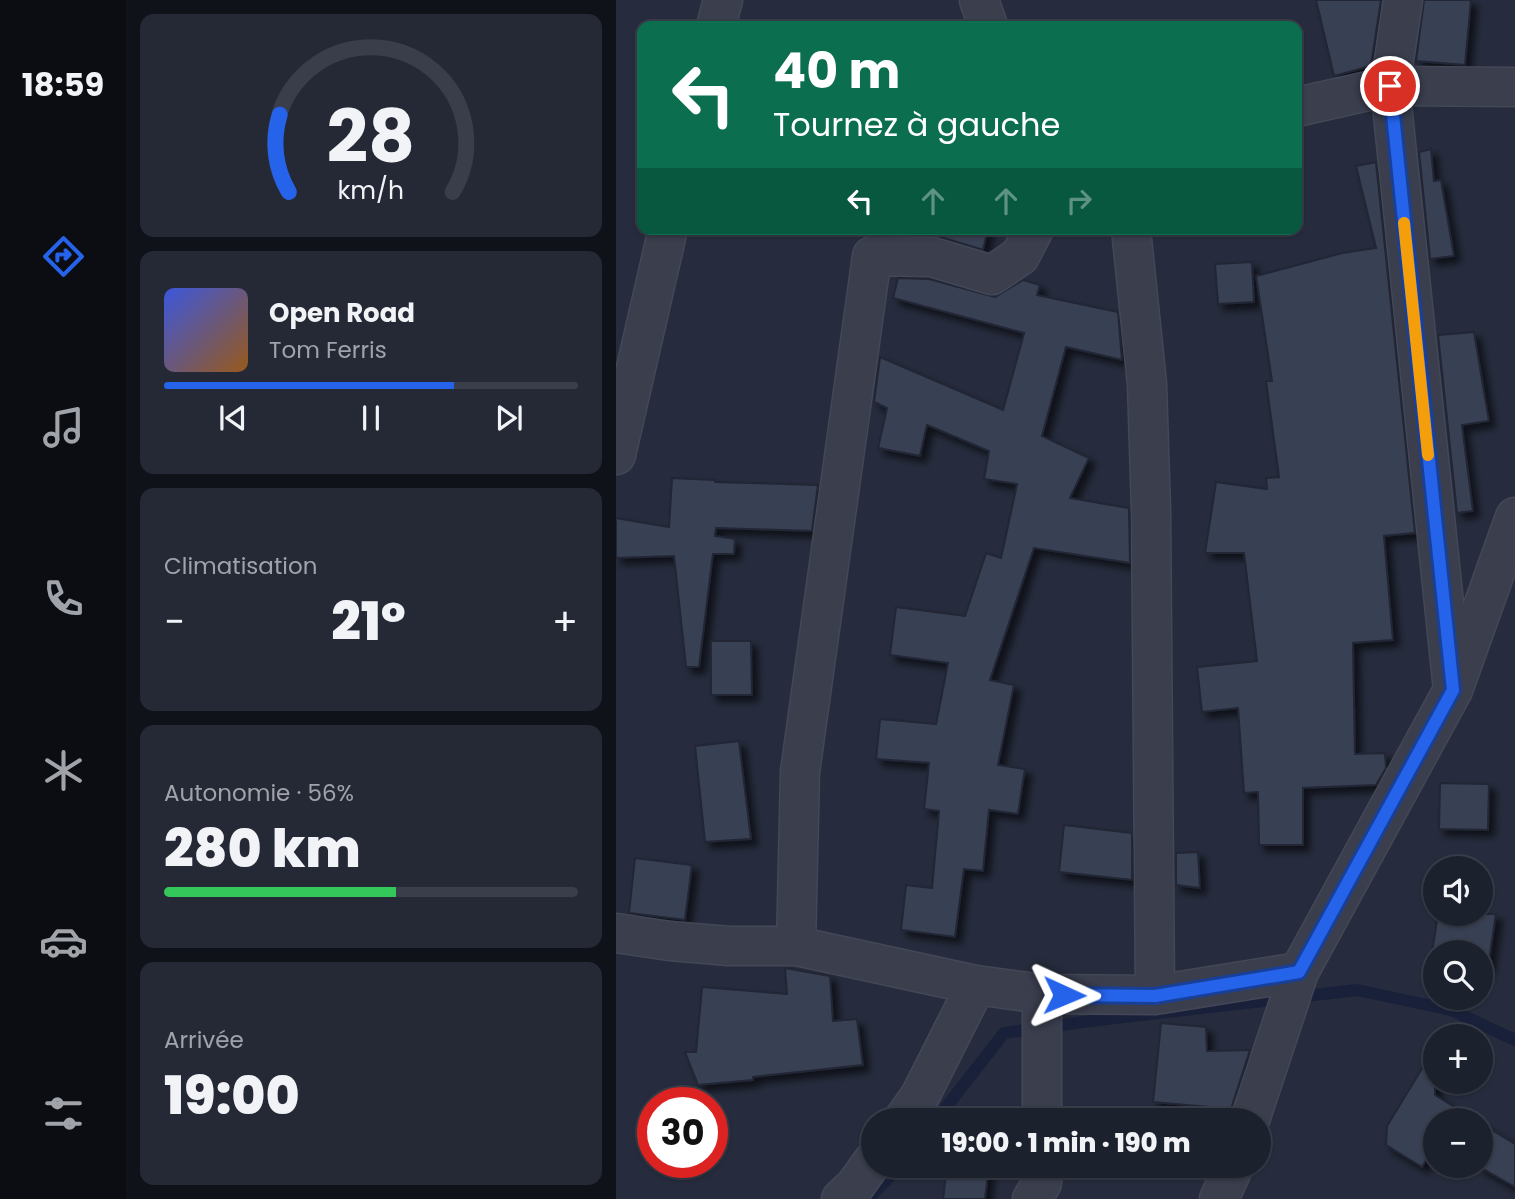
<!DOCTYPE html>
<html lang="fr">
<meta charset="utf-8">
<style>
body{margin:0;font-family:Poppins,sans-serif;background:#252936;color:#f1f3f6;height:100vh;display:flex;flex-direction:column;font-size:26px;white-space:nowrap}
*{box-sizing:border-box;margin:0}
p{font-size:23px;color:#a0a3aa}
.icon{flex:none;width:38px;height:38px;fill:none;stroke:currentColor;stroke-width:2;stroke-linecap:round;stroke-linejoin:round}
.map{position:relative;flex:1;overflow:hidden}
.details{display:flex;flex-direction:column;gap:14px;padding:14px;background:#0f1219;width:490px}
.details>*{flex:none}
.banner{position:absolute;left:21px;top:21px;width:665px;height:214px;border-radius:14px;box-shadow:0 2px 5px #0004,0 0 0 2px #3a3e4a;background:#0b6e4f;color:#fff;overflow:hidden}
.tools{position:absolute;left:807px;top:856px;display:grid;gap:14px}
.tools a{display:grid;place-items:center;width:70px;height:70px;border-radius:50%;background:#1c212e;box-shadow:0 2px 5px #0004,0 0 0 2px #3a3e4a;font-size:35px}
.speed{position:absolute;left:21px;top:1087px;display:flex;gap:14px;font-size:35px;font-weight:700;text-align:center}
.speed>*{display:grid;place-content:center;width:91px;height:91px;border-radius:50%;background:#1c212e;box-shadow:0 2px 5px #0004,0 0 0 2px #3a3e4a;line-height:1}
.speed .limit{border:10px solid #d22;background:#fff;color:#111}
.pin{position:absolute;display:grid;place-items:center;width:60px;height:60px;color:#fff;margin:-30px;border:4px solid #fff;border-radius:50%;box-shadow:0 2px 7px #0007}
.me{position:absolute;width:77px;margin:-38px;rotate:91deg;stroke-linejoin:round;filter:drop-shadow(0 0 5px #0008)}
.turn{display:flex;align-items:center;gap:24px;height:147px;padding:0 21px;font-size:32px}
.turn .icon{width:91px;height:91px;stroke-width:2.5}
.turn b{display:block;font-size:49px;line-height:60px}
.lanes{display:flex;align-items:center;height:66px;padding:0 21px;background:#0003;justify-content:center;gap:35px;direction:ltr}
.lanes .off{opacity:.35}
.big{font-size:52px;font-weight:800;line-height:1.1}
.details .widget{flex:1;display:flex;flex-direction:column;justify-content:center;gap:10px;min-width:0;padding:0 24px;border-radius:14px;background:#252936}
.details .dial{align-items:center;gap:0}
.dial svg{height:182px;overflow:visible;fill:none;stroke:#3a3e4a;stroke-width:7;stroke-linecap:round;text-anchor:middle}
.dial text{fill:#f1f3f6;stroke:none}
.song{display:flex;align-items:center;gap:21px}
.cover{width:84px;height:84px;border-radius:10px;background:linear-gradient(135deg,hsl(230 70% 55%),hsl(30 70% 35%))}
.played{height:7px;border-radius:4px;background:linear-gradient(90deg,#2563eb 70%,#3a3e4a 70%)}
.keys{display:flex;justify-content:space-around;direction:ltr}
.heat{display:flex;justify-content:space-between;align-items:center;font-size:38px;direction:ltr}
.charge{height:10px;border-radius:5px;background:linear-gradient(90deg,#34c759 56%,#3a3e4a 0)}
.trip{position:absolute;left:245px;top:1108px;width:410px;height:70px;border-radius:35px;background:#1c212e;box-shadow:0 2px 5px #0004,0 0 0 2px #3a3e4a;font-weight:800;line-height:70px;text-align:center}
main{display:flex;flex:1;min-height:0}
.tabs{display:flex;flex-direction:column;width:126px;justify-content:space-around;align-items:center;background:#0b0d12;color:#a0a3aa}
.tabs .icon{width:49px;height:49px}
.tabs .current{color:#2563eb}
.tabs b{font-size:32px;color:#f1f3f6}
.map>svg:first-child{display:block}
</style>
<main>
<nav class="tabs">
<b>18:59</b>
<svg class="icon current" aria-label="directions" viewBox="0 0 24 24"><path d="M12 3l9 9-9 9-9-9zM9 14v-3h6M13 9l2 2-2 2"/></svg>
<svg class="icon" aria-label="music" viewBox="0 0 24 24"><path d="M9 18V5l10-2v13"/><circle cx="6" cy="18" r="3"/><circle cx="16" cy="16" r="3"/></svg>
<svg class="icon" aria-label="phone" viewBox="0 0 24 24"><path d="M5 4h4l2 5-3 2q2 4 5 5l2-3 5 2v4C11 20 4 13 5 4z"/></svg>
<svg class="icon" aria-label="climate" viewBox="0 0 24 24"><path d="M12 3v18M4 7l16 10M4 17L20 7"/></svg>
<svg class="icon" aria-label="car" viewBox="0 0 24 24"><path d="M5 17H2v-5l4-1 3-4h7l3 4 3 1v5h-3M9 17h6M6 11h13"/><circle cx="7" cy="17" r="2"/><circle cx="17" cy="17" r="2"/></svg>
<svg class="icon" aria-label="filters" viewBox="0 0 24 24"><path d="M4 7h16M4 17h16"/><circle cx="9" cy="7" r="2"/><circle cx="15" cy="17" r="2"/></svg>
</nav>
<section class="details">
<div class="widget dial"><svg viewBox="0 0 100 80">
<path d="M14 69A42 42 0 1 1 86 69"/>
<path d="M14 69A42 42 0 0 1 10 35" stroke="#2563eb"/>
<text x="50" y="56" font-size="32" font-weight="700">28</text>
<text x="50" y="72" font-size="11">km/h</text>
</svg></div>
<div class="widget">
<div class="song"><i class="cover"></i><div><b>Open Road</b><p>Tom Ferris</p></div></div>
<div class="played"></div>
<div class="keys"><svg class="icon" aria-label="previous" viewBox="0 0 24 24"><path d="M18 5L8 12l10 7zM5 5v14"/></svg><svg class="icon" aria-label="pause" viewBox="0 0 24 24"><path d="M8 5v14M16 5v14"/></svg><svg class="icon" aria-label="next" viewBox="0 0 24 24"><path d="M6 5l10 7-10 7zM19 5v14"/></svg></div>
</div>
<div class="widget"><p>Climatisation</p>
<div class="heat"><a>−</a><b class="big">21°</b><a>+</a></div>
</div>
<div class="widget"><p>Autonomie · 56%</p><b class="big">280 km</b><div class="charge"></div></div>
<div class="widget"><p>Arrivée</p><b class="big">19:00</b></div>
</section>
<div class="map">
<svg width="899" height="1199" viewBox="0 0 899 1199">
<defs>
<filter id="shadow"><feDropShadow dx="6" dy="6" stdDeviation="3.5" flood-color="#0009"/></filter>
</defs>
<rect width="100%" height="100%" fill="#262c3d"/>
<g fill="none" stroke-linecap="round" stroke-linejoin="round">
<path stroke="#19213a" stroke-width="12" d="M 320,1120 L 388,1033 L 474,1021 L 741,990 L 835,1010 L 899,1040
M 252,1199 L 284,1166"/>
</g>
<path fill="#383f52" stroke="#212534" stroke-width="2" filter="url(#shadow)" d="M 700,0 L 765,0 L 755,66 L 718,76 Z
M 808,0 L 855,0 L 849,65 L 800,61 Z
M 815,149 L 818,181 L 825,180 L 838,256 L 814,259 L 803,152 Z
M 760,162 L 799,533 L 768,536 L 777,640 L 737,643 L 739,754 L 769,753 L 770,768 L 760,785 L 687,788 L 687,845 L 643,845 L 642,792 L 628,793 L 622,708 L 586,712 L 581,667 L 641,661 L 628,553 L 589,553 L 600,482 L 651,489 L 650,478 L 663,477 L 650,381 L 656,381 L 640,276 L 726,253 L 760,248 L 740,166 Z
M 320,229 L 372,229 L 367,250 L 318,235 Z
M 636,262 L 638,302 L 602,304 L 599,264 Z
M 282,278 L 313,279 L 379,297 L 407,280 L 424,285 L 421,295 L 502,312 L 506,360 L 450,347 L 426,436 L 473,458 L 454,498 L 513,508 L 514,563 L 418,548 L 374,680 L 398,685 L 382,765 L 409,769 L 402,814 L 373,810 L 367,871 L 348,869 L 339,937 L 285,930 L 290,885 L 316,888 L 323,811 L 308,809 L 313,763 L 260,759 L 264,719 L 320,724 L 332,663 L 274,655 L 280,607 L 349,616 L 370,553 L 385,558 L 401,484 L 368,479 L 373,451 L 311,425 L 304,456 L 262,448 L 271,408 L 258,402 L 264,357 L 387,410 L 408,333 L 277,298 Z
M 858,332 L 873,421 L 846,425 L 857,511 L 841,513 L 822,335 Z
M 56,478 L 99,480 L 99,482 L 202,485 L 196,531 L 100,528 L 99,536 L 119,539 L 118,554 L 97,554 L 83,667 L 70,667 L 58,556 L 0,558 L 0,518 L 53,527 Z
M 95,641 L 135,641 L 136,695 L 95,695 Z
M 123,741 L 135,839 L 89,842 L 79,746 Z
M 824,783 L 873,784 L 872,830 L 823,829 Z
M 448,825 L 516,833 L 516,880 L 443,872 Z
M 582,852 L 584,888 L 560,885 L 560,853 Z
M 19,858 L 76,865 L 69,920 L 13,913 Z
M 822,914 L 880,914 L 872,968 L 864,967 L 864,952 L 819,952 L 819,960 L 815,959 Z
M 169,968 L 214,976 L 217,1021 L 241,1019 L 247,1065 L 137,1077 L 137,1080 L 82,1085 L 69,1052 L 80,1052 L 86,987 L 171,994 Z
M 545,1023 L 590,1027 L 591,1051 L 634,1050 L 615,1109 L 537,1102 Z
M 819,1047 L 819,1095 L 860,1120 L 819,1120 L 819,1146 L 806,1167 L 770,1145 L 771,1126 Z
M 864,1123 L 899,1144 L 899,1187 L 862,1166 L 864,1166 Z
M 331,1166 L 373,1166 L 369,1199 L 327,1199 Z"/>
<g fill="none" stroke-linecap="round" stroke-linejoin="round">
<g stroke="#434756" stroke-width="41">
<path id="minor" d="M 363,0 L 372,26
M 100,26 L 107,0
M 681,107 L 774,86 L 787,0
M 515,229 L 531,384 L 535,510 L 539,995 L 683,972
M 0,455 L 52,229
M 837,690 L 774,86 L 899,87
M 0,933 L 54,941 L 113,946 L 180,946 L 360,985 L 426,994 L 539,995
M 180,946 L 184,772 L 256,256 L 316,257 L 376,275 L 404,256 L 418,229
M 426,994 L 426,1120
M 287,1120 L 304,1096 L 360,985
M 634,1120 L 683,972 L 837,690 L 899,517
M 225,1199 L 239,1186 L 257,1161
M 416,1199 L 426,1183 L 426,1166
M 603,1199 L 618,1166"/>
</g>
<use href="#minor" stroke="#3a3e4d" stroke-width="38"/>
</g>
<g fill="none" stroke-linecap="round" stroke-linejoin="round">
<g stroke="#184099" stroke-width="18">
<path id="route" d="M 448,995 L 539,996 L 683,972 L 837,690 L 774,86"/>
</g>
<use href="#route" stroke="#2563eb" stroke-width="12"/>
<path stroke="#f59e0b" stroke-width="12" d="M 788,223 L 812,455"/>
</g>
</svg>
<div class="tools">
<a><svg class="icon" aria-label="sound" viewBox="0 0 24 24"><path d="M4 9h4l5-4v14l-5-4H4zM17 9q2 3 0 6"/></svg></a>
<a><svg class="icon" aria-label="search" viewBox="0 0 24 24"><circle cx="10" cy="10" r="6"/><path d="M15 15l6 6"/></svg></a>
<a>+</a>
<a>−</a>
</div>
<div class="speed"><div class="limit">30</div></div>
<div class="pin" style="left:774px;top:86px;background:#d93025"><svg class="icon" aria-label="arrive" viewBox="0 0 24 24"><path d="M6 21V4h12l-3 4 3 4H6"/></svg></div>
<svg class="me" style="left:448px;top:995px" viewBox="-20 -20 40 40"><path d="M0-17L14 15 0 8-14 15z" fill="#2563eb" stroke="#fff" stroke-width="4"/></svg>
<div class="trip">19:00 · 1 min · 190 m</div>
<div class="banner">
<div class="turn"><svg class="icon" aria-label="left" viewBox="0 0 24 24"><path d="M17 20v-9H6M10 6l-5 5 5 5"/></svg><div><b>40 m</b>Tournez à gauche</div></div>
<div class="lanes"><svg class="icon" aria-label="left" viewBox="0 0 24 24"><path d="M17 20v-9H6M10 6l-5 5 5 5"/></svg><svg class="icon off" aria-label="ahead" viewBox="0 0 24 24"><path d="M12 20V5M6 11l6-6 6 6"/></svg><svg class="icon off" aria-label="ahead" viewBox="0 0 24 24"><path d="M12 20V5M6 11l6-6 6 6"/></svg><svg class="icon off" aria-label="right" viewBox="0 0 24 24"><path d="M7 20v-9h11M14 6l5 5-5 5"/></svg></div>
</div>
</div>
</main>
